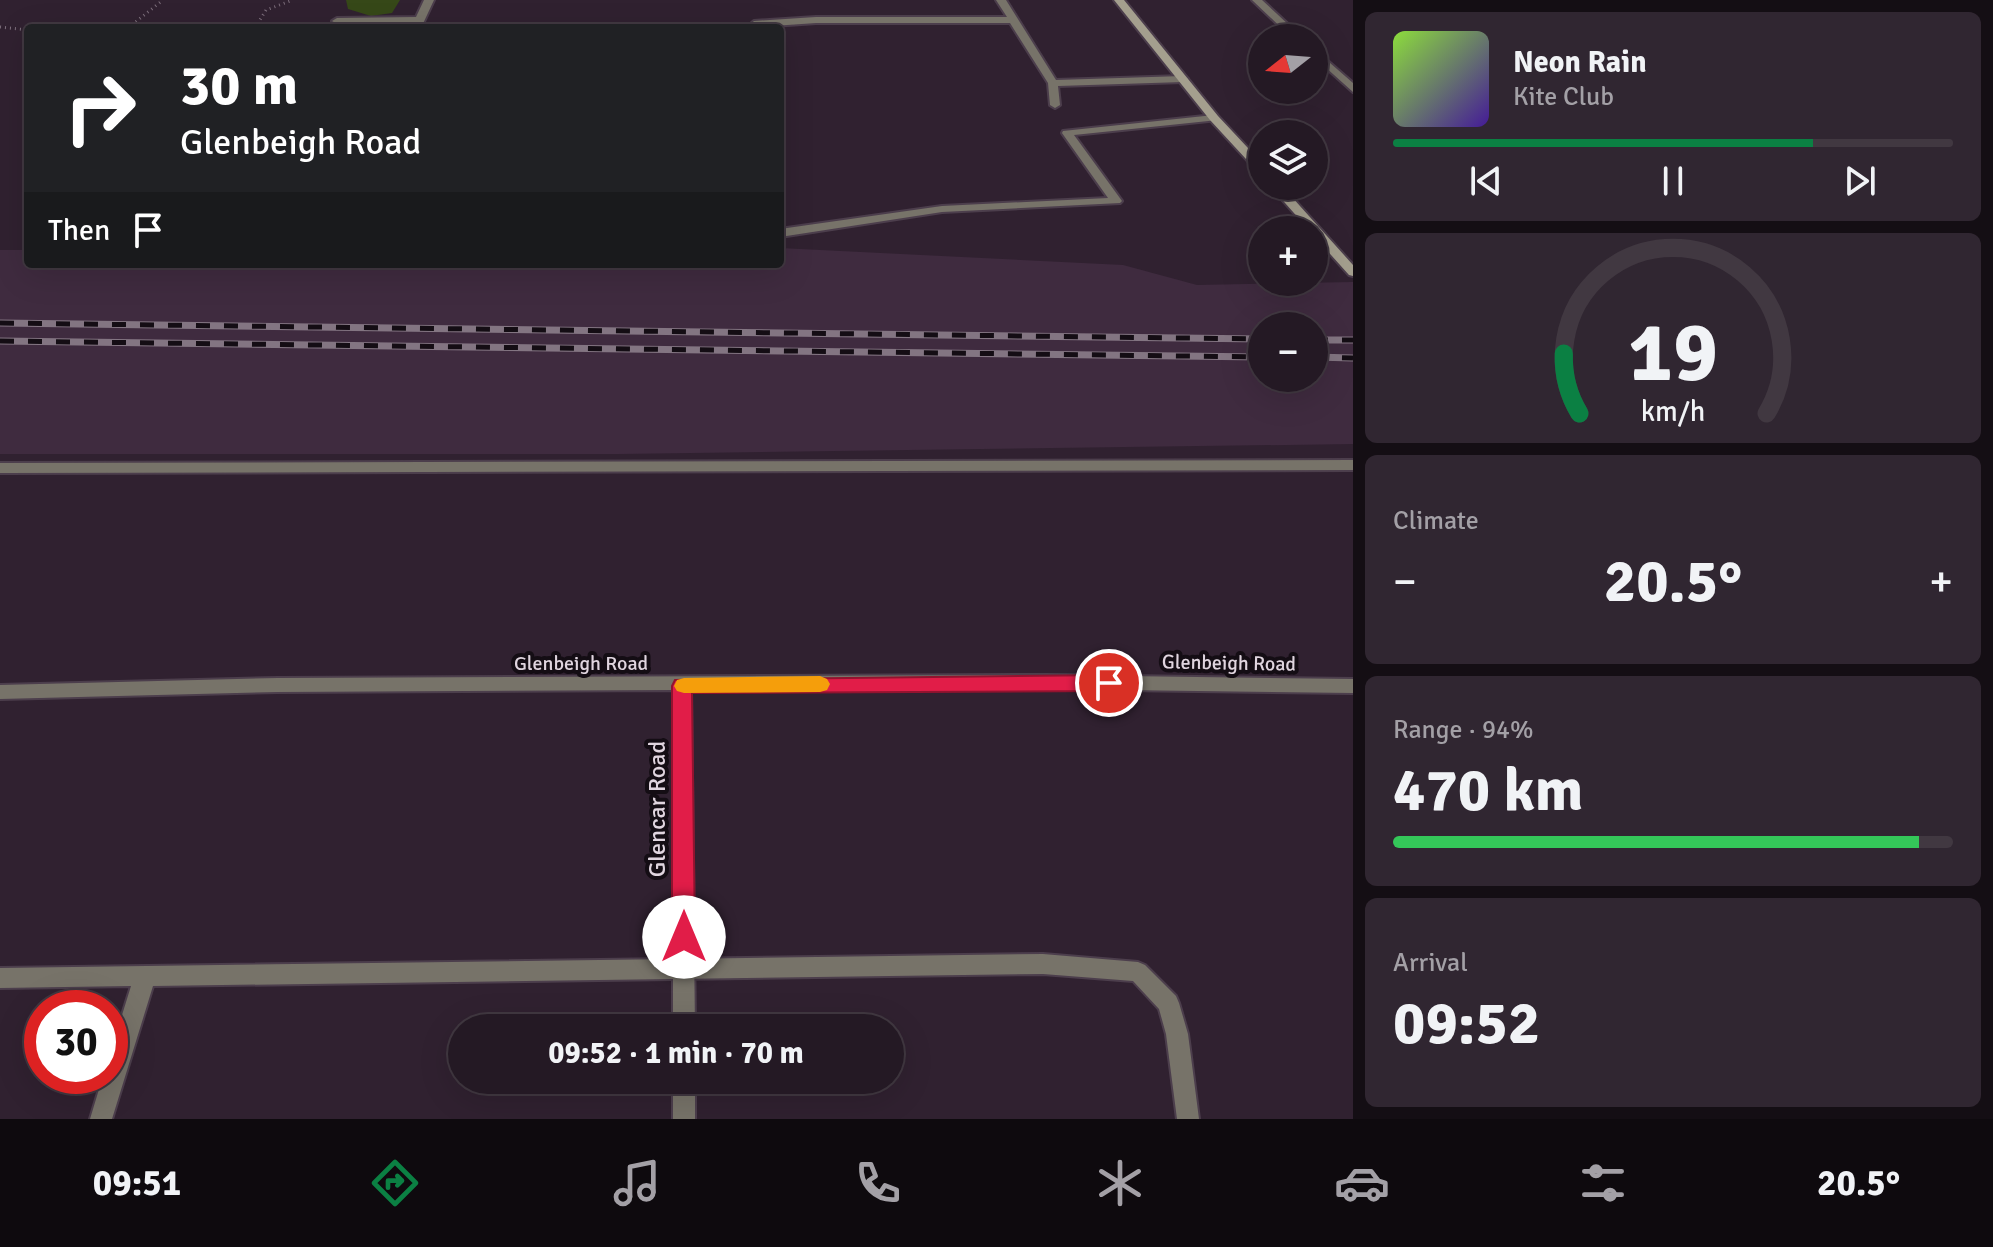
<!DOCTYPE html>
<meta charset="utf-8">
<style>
body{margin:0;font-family:Signika,sans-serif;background:#302631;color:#f1f3f6;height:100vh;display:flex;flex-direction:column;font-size:30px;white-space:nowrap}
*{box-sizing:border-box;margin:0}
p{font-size:26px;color:#a3a0a6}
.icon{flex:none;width:44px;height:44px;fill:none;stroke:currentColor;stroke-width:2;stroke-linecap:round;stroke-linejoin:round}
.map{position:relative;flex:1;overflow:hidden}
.panel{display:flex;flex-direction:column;gap:12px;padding:12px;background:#140e14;width:640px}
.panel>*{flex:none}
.top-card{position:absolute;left:24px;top:24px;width:760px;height:244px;border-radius:8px;box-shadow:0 8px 32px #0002,0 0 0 2px #413841;background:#202124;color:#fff;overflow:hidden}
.needle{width:52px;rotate:253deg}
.tools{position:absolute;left:1248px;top:24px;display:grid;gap:16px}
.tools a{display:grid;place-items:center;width:80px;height:80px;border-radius:50%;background:#241924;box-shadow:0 8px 32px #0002,0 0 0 2px #413841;font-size:40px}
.speed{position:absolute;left:24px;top:990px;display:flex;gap:16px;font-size:40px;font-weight:700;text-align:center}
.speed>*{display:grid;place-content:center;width:104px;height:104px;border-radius:50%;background:#241924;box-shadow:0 8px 32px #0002,0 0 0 2px #413841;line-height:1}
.speed .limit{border:12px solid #d22;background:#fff;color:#111}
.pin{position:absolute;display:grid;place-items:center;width:68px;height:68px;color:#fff;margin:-34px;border:4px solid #fff;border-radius:50%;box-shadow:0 2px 8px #0007}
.me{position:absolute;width:88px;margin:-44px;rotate:0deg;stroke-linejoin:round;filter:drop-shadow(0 0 6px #0008)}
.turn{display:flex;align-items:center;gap:28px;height:168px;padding:0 24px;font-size:36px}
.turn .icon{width:104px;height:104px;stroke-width:2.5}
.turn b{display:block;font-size:56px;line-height:68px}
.then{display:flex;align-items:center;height:76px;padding:0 24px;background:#0003;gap:16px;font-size:30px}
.big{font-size:60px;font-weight:800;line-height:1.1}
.panel .tile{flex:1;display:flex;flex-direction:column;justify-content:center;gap:12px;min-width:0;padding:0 28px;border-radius:12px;background:#302631}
.panel .dial{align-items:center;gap:0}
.dial svg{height:208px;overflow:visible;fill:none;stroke:#413841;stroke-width:7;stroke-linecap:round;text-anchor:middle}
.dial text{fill:#f1f3f6;stroke:none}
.song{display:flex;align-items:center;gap:24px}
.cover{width:96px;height:96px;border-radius:12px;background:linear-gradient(135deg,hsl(90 70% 55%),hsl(260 70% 35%))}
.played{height:8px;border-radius:4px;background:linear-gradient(90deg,#0b8043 75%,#413841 75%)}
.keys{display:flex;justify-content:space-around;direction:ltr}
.heat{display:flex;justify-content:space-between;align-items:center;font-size:44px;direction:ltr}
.charge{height:12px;border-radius:6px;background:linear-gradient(90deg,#34c759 94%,#413841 0)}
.trip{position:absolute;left:448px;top:1014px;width:456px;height:80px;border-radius:40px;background:#241924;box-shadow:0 8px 32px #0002,0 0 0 2px #413841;font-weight:800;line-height:80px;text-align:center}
.menu{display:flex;height:128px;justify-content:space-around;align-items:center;background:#0e0a0e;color:#a3a0a6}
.menu .icon{width:56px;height:56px}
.menu .current{color:#0b8043}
.menu b{font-size:36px;color:#f1f3f6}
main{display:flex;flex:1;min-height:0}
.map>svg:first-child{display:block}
</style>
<main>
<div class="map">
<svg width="1353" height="1119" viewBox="0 0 1353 1119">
<rect width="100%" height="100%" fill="#302130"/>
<path fill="#3f2b3f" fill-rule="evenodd" d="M 780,248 L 1123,265 L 1197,285 L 1353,282 L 1353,444 L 619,454 L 0,454 L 0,250 L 28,250 L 28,264 L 780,264 ZM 1262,326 L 1314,326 L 1314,378 L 1262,378 Z"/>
<path fill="#364818" d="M 346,0 L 400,0 L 392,13 L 371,16 L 348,9 Z"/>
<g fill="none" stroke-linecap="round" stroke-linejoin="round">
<g stroke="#4c3e4c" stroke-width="4">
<path id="service" d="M 1252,0 L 1262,0 L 1303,38 L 1292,38 Z
M 1314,49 L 1353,83 L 1353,92 L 1314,57 Z
M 1214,115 L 1219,118 L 1218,120 L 1074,135 L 1122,201 L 1120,203 L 942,212 L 780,237 L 780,229 L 942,206 L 1108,198 L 1062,133 L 1063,131 Z
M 1353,460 L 1353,470 L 0,473 L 0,463 Z
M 1043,954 L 1138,962 L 1145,965 L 1176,996 L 1179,1003 L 1188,1034 L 1199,1119 L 1177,1119 L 1166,1034 L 1159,1009 L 1133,981 L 1043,974 L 153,986 L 112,1119 L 90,1119 L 103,1076 L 110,1076 L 110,1054 L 131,986 L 0,988 L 0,968 Z"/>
</g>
<g stroke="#4c3e4c" stroke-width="4">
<path id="minor" d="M 424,0 L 434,0 L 421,28 L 411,28 L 414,23 L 337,24 L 332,21 L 337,18 L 416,17 Z
M 996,0 L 1006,0 L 1056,80 L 1183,76 L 1188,79 L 1183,82 L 1058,86 L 1060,105 L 1055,108 L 1050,105 L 1048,83 L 1010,23 L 816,23 L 746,28 L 754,21 L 816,17 L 1007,17 Z
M 1048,675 L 1353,679 L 1353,693 L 1048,689 L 691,690 L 695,1028 L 673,1028 L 673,690 L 278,692 L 0,699 L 0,685 L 278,678 Z
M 673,1080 L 695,1080 L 695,1119 L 673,1119 Z"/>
</g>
<g stroke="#4c3e4c" stroke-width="4">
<path id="secondary" d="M 1114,0 L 1124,0 L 1218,116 L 1262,163 L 1262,173 L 1258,172 L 1210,120 Z
M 1270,186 L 1282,186 L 1353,265 L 1353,276 L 1349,275 L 1314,236 L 1314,230 L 1309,230 Z"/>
</g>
<path stroke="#7d6f7c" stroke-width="3" stroke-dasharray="1 4" stroke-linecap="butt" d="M 0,27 L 28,30
M 128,28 L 163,0
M 255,28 L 266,10 L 293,0"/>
<use href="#service" fill="#777369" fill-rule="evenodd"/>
<use href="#minor" fill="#777369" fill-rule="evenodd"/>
<use href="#secondary" fill="#a49f8e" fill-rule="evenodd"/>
<g stroke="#837582" stroke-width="7">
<path id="rail" d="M 0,323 L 1262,339
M 1314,340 L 1353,340
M 0,341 L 1262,357
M 1314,357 L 1353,358"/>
</g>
<use href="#rail" stroke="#140d14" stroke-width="5" stroke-dasharray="14" stroke-linecap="butt"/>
</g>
<path fill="#e11d48" stroke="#92132f" stroke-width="2" d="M 1109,675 L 1116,677 L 1119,683 L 1116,688 L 1109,691 L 692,693 L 695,937 L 692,945 L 684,948 L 675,945 L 672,937 L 672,686 L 675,680 Z"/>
<path fill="#f59e0b" d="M 820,676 L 827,679 L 830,684 L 827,690 L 820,692 L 684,693 L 677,691 L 674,686 L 677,680 L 684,678 Z"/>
<g text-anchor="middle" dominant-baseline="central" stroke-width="8" stroke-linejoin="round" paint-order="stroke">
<g font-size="20" fill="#e0d5df" stroke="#140d14">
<text x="581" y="663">Glenbeigh Road</text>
<text transform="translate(1229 663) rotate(1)">Glenbeigh Road</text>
</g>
<g font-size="24" fill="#e0d5df" stroke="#140d14">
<text transform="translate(657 809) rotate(-90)">Glencar Road</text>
</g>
</g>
</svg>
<div class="tools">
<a><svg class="needle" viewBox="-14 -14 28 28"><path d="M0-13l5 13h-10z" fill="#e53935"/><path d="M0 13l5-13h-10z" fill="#a3a0a6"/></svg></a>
<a><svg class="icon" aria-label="layers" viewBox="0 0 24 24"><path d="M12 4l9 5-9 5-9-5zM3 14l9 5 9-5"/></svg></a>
<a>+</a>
<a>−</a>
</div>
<div class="speed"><div class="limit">30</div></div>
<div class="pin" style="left:1109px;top:683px;background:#d93025"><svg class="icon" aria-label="arrive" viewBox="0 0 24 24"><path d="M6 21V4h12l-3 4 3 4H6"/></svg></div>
<svg class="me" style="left:684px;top:937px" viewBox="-20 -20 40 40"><circle r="19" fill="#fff"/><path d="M0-13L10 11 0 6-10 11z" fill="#e11d48"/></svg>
<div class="trip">09:52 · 1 min · 70 m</div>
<div class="top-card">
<div class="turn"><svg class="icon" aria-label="right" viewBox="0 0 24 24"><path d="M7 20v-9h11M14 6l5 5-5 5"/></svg><div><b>30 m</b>Glenbeigh Road</div></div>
<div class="then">Then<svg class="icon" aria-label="arrive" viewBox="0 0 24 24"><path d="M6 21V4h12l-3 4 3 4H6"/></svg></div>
</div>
</div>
<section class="panel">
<div class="tile">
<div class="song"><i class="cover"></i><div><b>Neon Rain</b><p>Kite Club</p></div></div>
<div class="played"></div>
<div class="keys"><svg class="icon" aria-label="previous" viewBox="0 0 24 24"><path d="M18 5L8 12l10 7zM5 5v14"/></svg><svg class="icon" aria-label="pause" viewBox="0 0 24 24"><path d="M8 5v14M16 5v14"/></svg><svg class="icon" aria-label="next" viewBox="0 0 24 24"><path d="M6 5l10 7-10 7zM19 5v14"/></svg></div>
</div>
<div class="tile dial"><svg viewBox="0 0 100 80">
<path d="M14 69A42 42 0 1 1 86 69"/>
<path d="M14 69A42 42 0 0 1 8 46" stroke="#0b8043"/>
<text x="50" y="56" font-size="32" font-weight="700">19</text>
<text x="50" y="72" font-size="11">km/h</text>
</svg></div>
<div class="tile"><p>Climate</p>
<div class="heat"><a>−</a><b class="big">20.5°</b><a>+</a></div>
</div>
<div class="tile"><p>Range · 94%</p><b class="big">470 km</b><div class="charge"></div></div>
<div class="tile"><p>Arrival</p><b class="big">09:52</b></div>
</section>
</main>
<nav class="menu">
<b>09:51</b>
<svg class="icon current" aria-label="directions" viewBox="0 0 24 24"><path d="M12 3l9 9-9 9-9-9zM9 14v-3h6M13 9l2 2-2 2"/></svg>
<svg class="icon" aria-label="music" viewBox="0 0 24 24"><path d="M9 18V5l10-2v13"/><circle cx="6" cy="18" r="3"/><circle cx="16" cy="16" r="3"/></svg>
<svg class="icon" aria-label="phone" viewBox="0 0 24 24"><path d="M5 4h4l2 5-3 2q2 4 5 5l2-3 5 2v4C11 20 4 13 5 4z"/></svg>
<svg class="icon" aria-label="climate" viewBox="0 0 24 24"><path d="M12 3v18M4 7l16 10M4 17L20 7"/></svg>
<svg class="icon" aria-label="car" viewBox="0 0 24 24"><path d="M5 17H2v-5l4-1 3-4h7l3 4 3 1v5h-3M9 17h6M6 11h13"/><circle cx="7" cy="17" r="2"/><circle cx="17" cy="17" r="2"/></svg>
<svg class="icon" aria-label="filters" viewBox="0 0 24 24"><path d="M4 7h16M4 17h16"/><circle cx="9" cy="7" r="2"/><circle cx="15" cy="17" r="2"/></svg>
<b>20.5°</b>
</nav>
